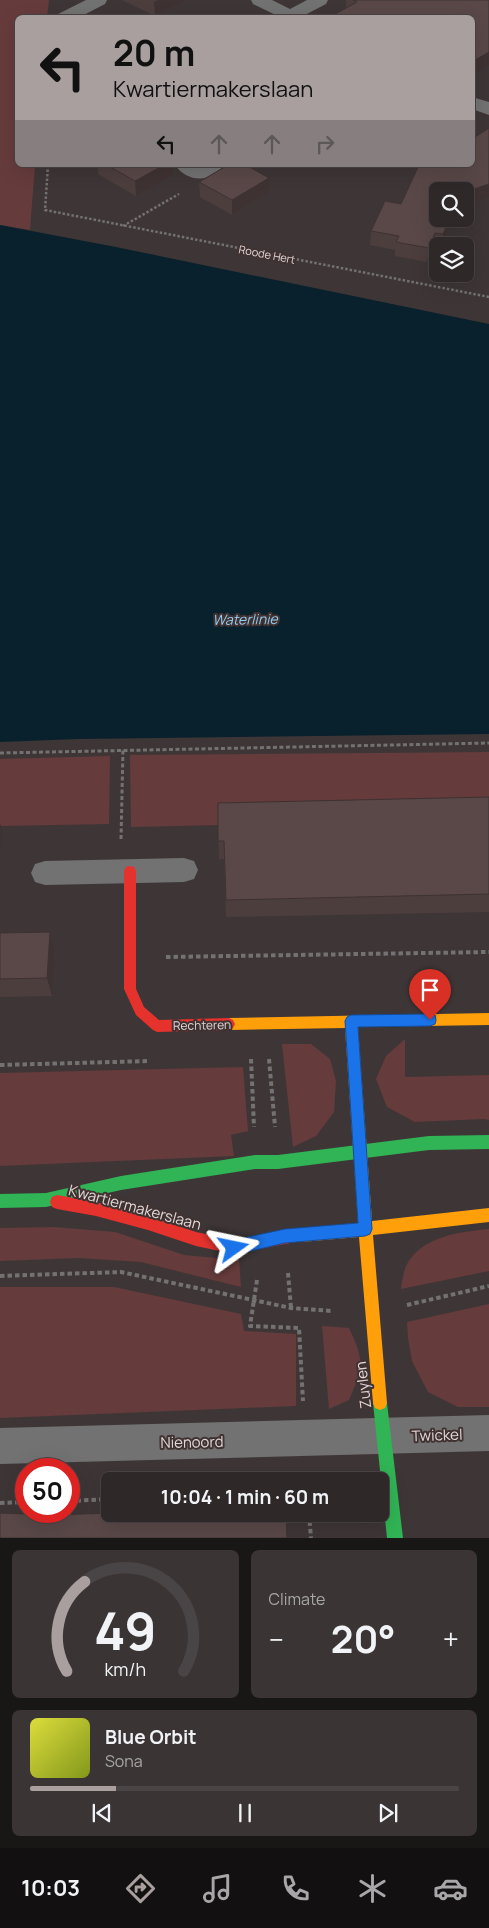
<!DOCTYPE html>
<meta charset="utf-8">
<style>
body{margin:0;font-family:Manrope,sans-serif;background:#3a3434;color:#f1f3f6;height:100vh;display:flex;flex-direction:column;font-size:19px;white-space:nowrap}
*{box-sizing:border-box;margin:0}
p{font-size:16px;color:#a7a6a8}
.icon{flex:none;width:28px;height:28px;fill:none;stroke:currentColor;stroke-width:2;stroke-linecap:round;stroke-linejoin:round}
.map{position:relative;height:1538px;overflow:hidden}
.sheet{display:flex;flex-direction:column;gap:12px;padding:12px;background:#191616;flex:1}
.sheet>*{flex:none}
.top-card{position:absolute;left:15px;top:15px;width:460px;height:152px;border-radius:8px;box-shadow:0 5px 20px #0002,0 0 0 1px #494445;background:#a99f9f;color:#111;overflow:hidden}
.controls{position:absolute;left:429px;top:182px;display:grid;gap:10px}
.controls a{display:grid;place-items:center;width:45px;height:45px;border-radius:8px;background:#2e2828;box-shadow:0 5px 20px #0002,0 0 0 1px #494445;font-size:25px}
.speed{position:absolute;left:15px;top:1458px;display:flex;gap:10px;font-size:25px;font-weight:700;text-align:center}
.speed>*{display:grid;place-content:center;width:65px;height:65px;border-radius:50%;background:#2e2828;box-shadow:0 5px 20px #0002,0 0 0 1px #494445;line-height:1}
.speed .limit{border:8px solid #d22;background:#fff;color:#111}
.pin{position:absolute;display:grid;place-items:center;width:42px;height:42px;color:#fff;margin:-51px -21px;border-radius:50% 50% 50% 0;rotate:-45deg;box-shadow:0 0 5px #0007}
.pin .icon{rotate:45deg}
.me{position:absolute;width:55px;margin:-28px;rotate:78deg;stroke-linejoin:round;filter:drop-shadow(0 0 4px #0008)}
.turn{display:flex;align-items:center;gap:18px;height:105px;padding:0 15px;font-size:22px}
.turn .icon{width:65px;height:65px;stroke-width:2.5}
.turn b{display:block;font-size:35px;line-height:42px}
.lanes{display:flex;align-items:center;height:48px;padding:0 15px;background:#0003;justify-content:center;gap:25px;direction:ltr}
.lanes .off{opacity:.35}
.big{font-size:38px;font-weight:700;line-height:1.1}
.sheet .widget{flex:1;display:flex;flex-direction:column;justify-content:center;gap:8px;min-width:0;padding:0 18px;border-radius:8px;background:#3a3434}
.sheet .dial{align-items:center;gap:0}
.dial svg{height:130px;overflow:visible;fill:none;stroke:#494445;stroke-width:7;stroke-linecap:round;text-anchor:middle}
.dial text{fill:#f1f3f6;stroke:none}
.song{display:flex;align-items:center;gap:15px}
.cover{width:60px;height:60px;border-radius:8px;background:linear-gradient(135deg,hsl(60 70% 55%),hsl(70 70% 35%))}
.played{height:5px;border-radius:2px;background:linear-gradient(90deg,#a99f9f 20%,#494445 20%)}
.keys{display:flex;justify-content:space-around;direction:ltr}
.heat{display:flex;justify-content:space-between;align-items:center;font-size:28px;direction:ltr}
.sheet .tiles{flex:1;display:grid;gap:12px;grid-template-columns:1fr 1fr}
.widget:last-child{grid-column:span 2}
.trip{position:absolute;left:101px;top:1472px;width:288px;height:50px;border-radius:8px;background:#2e2828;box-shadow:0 5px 20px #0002,0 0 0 1px #494445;font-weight:700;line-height:50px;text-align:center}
.tab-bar{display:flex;height:80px;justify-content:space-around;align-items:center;background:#121010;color:#a7a6a8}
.tab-bar .icon{width:35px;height:35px}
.tab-bar .current{color:#a99f9f}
.tab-bar b{font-size:22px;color:#f1f3f6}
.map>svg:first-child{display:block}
</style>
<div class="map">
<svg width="489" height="1538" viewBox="0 0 489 1538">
<rect width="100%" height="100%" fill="#3e3636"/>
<path fill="#663b3c" d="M 0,0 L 49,0 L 47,17 L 18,18 L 18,165 L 35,165 L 30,230 L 0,225 Z
M 489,752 L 489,819 L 131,827 L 130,755 Z
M 110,756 L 109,824 L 0,826 L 0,759 Z
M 405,1039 L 405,1077 L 489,1075 L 489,1120 L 484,1119 L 415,1122 L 387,1107 L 376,1079 L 386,1056 Z
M 282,1044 L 311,1044 L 330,1059 L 336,1081 L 334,1112 L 316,1136 L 293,1147 Z
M 243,1067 L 248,1131 L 231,1135 L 234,1156 L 0,1166 L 0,1073 Z
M 54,1227 L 115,1232 L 184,1255 L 239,1260 L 241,1287 L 141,1262 L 79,1258 L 0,1261 L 0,1228 Z
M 489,1229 L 489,1271 L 401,1289 C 402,1282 403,1273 406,1266 C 421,1236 460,1232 489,1229 Z
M 0,1287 L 114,1287 L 241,1314 L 244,1331 L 296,1334 L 296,1406 L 0,1418 Z
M 489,1304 L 489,1407 L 458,1407 L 428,1392 L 412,1361 L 408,1338 L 407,1322 Z
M 322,1326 L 349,1328 C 365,1362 363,1367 349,1400 L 329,1409 Z"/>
<path fill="#09202d" d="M 0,225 L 116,247 L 489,324 L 489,734 L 78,739 L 0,742 Z"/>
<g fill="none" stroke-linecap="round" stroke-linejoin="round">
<path stroke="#737171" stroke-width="2.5" stroke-dasharray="2.5 2" stroke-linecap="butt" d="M 48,165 L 45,210 L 489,297
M 123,226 L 179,194"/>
<path stroke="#737171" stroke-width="3" stroke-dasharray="4 2.5" stroke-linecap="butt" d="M 0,753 L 489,743
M 121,839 L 123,749"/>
<path stroke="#737171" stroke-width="4" stroke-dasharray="4.5 3" stroke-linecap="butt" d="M 166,957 L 489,952
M 251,1059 L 254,1127
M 269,1059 L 275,1127
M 0,1065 L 150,1061
M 288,1273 L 291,1308
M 0,1276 L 121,1272 L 291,1308 L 332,1311
M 257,1280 L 250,1326 L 299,1328 L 303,1401
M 407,1305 L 489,1286
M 69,1501 L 110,1499
M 0,1503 L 26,1502
M 309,1514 L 311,1538"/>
<path fill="#727272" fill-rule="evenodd" d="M 86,0 L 107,0 L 105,4 L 78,18 L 56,18 L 58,14 Z
M 251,0 L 272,0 L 290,9 L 307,0 L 328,0 L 326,4 L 303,16 L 304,18 L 282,18 L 253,4 Z
M 472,97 L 489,102 L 489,115 L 472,109 Z
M 175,165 L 224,165 C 211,183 188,183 175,165 Z
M 184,858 L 194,861 L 198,870 L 194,879 L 184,882 L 45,885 L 35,882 L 31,873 L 35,864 L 45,861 Z
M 489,1415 L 489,1451 L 0,1464 L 0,1428 Z"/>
<path fill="#30b455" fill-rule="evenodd" d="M 489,1135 L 489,1149 L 429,1150 L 278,1169 L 255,1169 L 121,1190 L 46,1207 L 0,1208 L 0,1194 L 46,1193 L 121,1176 L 255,1155 L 278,1155 L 429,1136 Z
M 380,1396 L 385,1398 L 387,1403 L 403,1538 L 387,1538 L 373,1403 L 375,1398 Z"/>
<path fill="#ff9f0a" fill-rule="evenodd" d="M 489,1013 L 489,1025 L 358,1027 L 372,1221 L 489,1208 L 489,1222 L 373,1235 L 387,1403 L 385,1408 L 380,1410 L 375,1408 L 373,1403 L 359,1237 L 301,1242 L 296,1240 L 294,1235 L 296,1230 L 301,1228 L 358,1223 L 345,1028 L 229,1030 L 225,1028 L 223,1024 L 225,1020 L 229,1018 Z"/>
<path fill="#e5322d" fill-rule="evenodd" d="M 130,866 L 134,867 L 136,871 L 136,989 L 144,1007 L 159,1020 L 229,1018 L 233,1020 L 235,1024 L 233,1028 L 229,1030 L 157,1032 L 153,1030 L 136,1015 L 124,989 L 124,871 L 126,867 Z
M 57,1195 L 96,1202 L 148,1216 L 196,1232 L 234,1240 L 285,1229 L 301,1228 L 306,1230 L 308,1235 L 306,1240 L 234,1254 L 196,1246 L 148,1230 L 96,1216 L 57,1209 L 52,1207 L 50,1202 L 52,1197 Z"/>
</g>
<path fill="#4d3e3e" d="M 122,0 L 187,0 L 155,16 Z
M 346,0 L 489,0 L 472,18 L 346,8 Z
M 489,128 L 489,198 L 465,206 L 465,191 L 438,191 L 454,219 L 442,246 L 438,246 L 438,248 L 433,247 L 427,262 L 395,256 L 395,250 L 370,245 L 371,231 L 401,204 L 472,165 Z
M 98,165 L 173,165 L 173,175 L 136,196 L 98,174 Z
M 269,178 L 269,192 L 232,215 L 200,197 L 199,182 Z
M 489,797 L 489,912 L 226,917 L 224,859 L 219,859 L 218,803 Z
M 50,932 L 55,950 L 52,996 L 0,997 L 0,933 Z"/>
<path fill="#3f3232" d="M 158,0 L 187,0 L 155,16 L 154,2 Z
M 489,52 L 489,65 L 472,75 L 472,62 Z
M 164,165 L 173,165 L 173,175 L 136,196 L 135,181 Z
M 269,178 L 269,192 L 232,215 L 232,200 Z
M 489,184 L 489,198 L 465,206 L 465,192 Z
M 450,219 L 454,219 L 442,246 L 443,234 Z
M 435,233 L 433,247 L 427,262 L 429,248 Z
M 0,823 L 2,830 L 0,849 Z
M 50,932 L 55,950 L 52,996 L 47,978 Z"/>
<path fill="#5a4848" stroke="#3f3232" d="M 353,0 L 489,0 L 489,52 L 472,62 L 472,18 L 328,18 L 357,2 Z
M 489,128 L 489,184 L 465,192 L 465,191 L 438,191 L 438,219 L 450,219 L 443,234 L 435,233 L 429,248 L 396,242 L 399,236 L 371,231 L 385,201 L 401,204 L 419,165 L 472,165 L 472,139 Z
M 107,165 L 164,165 L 135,181 Z
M 228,165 L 246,165 L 269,178 L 232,200 L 199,182 Z
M 489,797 L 489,894 L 226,900 L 224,841 L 218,841 L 218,803 Z
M 50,932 L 47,978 L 0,979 L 0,933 Z
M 0,1513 L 52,1515 L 110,1513 L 110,1514 L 286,1514 L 287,1538 L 0,1538 Z"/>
<path fill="#1a73e8" stroke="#114b97" d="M 430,1014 L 435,1015 L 436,1020 L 435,1024 L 430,1026 L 358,1027 L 372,1229 L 370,1234 L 365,1236 L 285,1243 L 234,1255 L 229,1252 L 227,1248 L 229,1243 L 234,1240 L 285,1229 L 358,1223 L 345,1021 L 347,1017 L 351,1015 Z"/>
<g text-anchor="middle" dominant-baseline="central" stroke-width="4" stroke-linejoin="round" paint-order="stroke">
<g font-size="11" fill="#e2d7d7" stroke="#413232">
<text transform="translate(267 254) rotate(11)">Roode Hert</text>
</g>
<g font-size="12" fill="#e2d7d7" stroke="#413232">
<text transform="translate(202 1025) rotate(-1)">Rechteren</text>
</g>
<g font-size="14" font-style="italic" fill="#91ccf2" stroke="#413232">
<text transform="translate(245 619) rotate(-1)">Waterlinie</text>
</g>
<g font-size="15" fill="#e2d7d7" stroke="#413232">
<text transform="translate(135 1207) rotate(15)">Kwartiermakerslaan</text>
<text transform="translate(363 1385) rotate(-97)">Zuylen</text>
<text transform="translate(437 1435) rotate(-2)">Twickel</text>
<text transform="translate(192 1442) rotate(-1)">Nienoord</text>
</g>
</g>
</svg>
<div class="controls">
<a><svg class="icon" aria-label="search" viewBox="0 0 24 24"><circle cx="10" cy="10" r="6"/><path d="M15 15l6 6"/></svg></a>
<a><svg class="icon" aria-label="layers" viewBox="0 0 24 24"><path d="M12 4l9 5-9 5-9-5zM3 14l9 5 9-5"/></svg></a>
</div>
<div class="speed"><div class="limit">50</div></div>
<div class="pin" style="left:430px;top:1020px;background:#d93025"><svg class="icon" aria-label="arrive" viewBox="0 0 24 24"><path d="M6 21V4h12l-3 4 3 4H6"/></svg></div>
<svg class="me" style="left:234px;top:1248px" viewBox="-20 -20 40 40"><path d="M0-17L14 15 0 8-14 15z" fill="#1a73e8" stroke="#fff" stroke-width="4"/></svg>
<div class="trip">10:04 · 1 min · 60 m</div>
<div class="top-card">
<div class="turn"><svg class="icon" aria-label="left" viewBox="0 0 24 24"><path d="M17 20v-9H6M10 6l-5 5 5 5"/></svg><div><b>20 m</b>Kwartiermakerslaan</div></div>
<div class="lanes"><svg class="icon" aria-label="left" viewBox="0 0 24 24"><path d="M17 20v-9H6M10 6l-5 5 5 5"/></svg><svg class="icon off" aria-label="ahead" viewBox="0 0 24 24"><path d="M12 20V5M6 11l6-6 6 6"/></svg><svg class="icon off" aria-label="ahead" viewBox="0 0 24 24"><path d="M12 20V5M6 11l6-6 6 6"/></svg><svg class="icon off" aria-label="right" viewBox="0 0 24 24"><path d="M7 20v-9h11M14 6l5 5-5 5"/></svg></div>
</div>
</div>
<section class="sheet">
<div class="tiles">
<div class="widget dial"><svg viewBox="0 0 100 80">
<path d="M14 69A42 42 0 1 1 86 69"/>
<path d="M14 69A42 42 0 0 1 25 14" stroke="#a99f9f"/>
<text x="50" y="56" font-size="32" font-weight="700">49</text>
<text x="50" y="72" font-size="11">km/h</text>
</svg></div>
<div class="widget"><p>Climate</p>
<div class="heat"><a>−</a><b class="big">20°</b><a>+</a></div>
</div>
<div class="widget">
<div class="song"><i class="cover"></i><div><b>Blue Orbit</b><p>Sona</p></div></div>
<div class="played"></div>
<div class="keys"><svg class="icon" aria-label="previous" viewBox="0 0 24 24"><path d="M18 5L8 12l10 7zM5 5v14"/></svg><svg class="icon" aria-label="pause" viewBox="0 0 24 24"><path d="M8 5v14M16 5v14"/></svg><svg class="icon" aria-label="next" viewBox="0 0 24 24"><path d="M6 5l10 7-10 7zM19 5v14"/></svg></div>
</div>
</div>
</section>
<nav class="tab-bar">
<b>10:03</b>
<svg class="icon current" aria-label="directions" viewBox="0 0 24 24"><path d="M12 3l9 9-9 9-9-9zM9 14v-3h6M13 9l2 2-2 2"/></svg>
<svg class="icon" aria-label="music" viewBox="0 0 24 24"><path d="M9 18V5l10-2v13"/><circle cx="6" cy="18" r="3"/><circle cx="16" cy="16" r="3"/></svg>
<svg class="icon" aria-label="phone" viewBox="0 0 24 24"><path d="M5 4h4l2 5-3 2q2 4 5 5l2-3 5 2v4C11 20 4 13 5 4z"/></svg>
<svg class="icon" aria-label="climate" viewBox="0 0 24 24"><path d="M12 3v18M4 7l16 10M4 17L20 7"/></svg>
<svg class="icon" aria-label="car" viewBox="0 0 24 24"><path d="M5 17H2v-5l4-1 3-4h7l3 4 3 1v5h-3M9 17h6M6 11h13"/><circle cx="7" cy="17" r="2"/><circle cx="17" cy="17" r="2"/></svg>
</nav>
